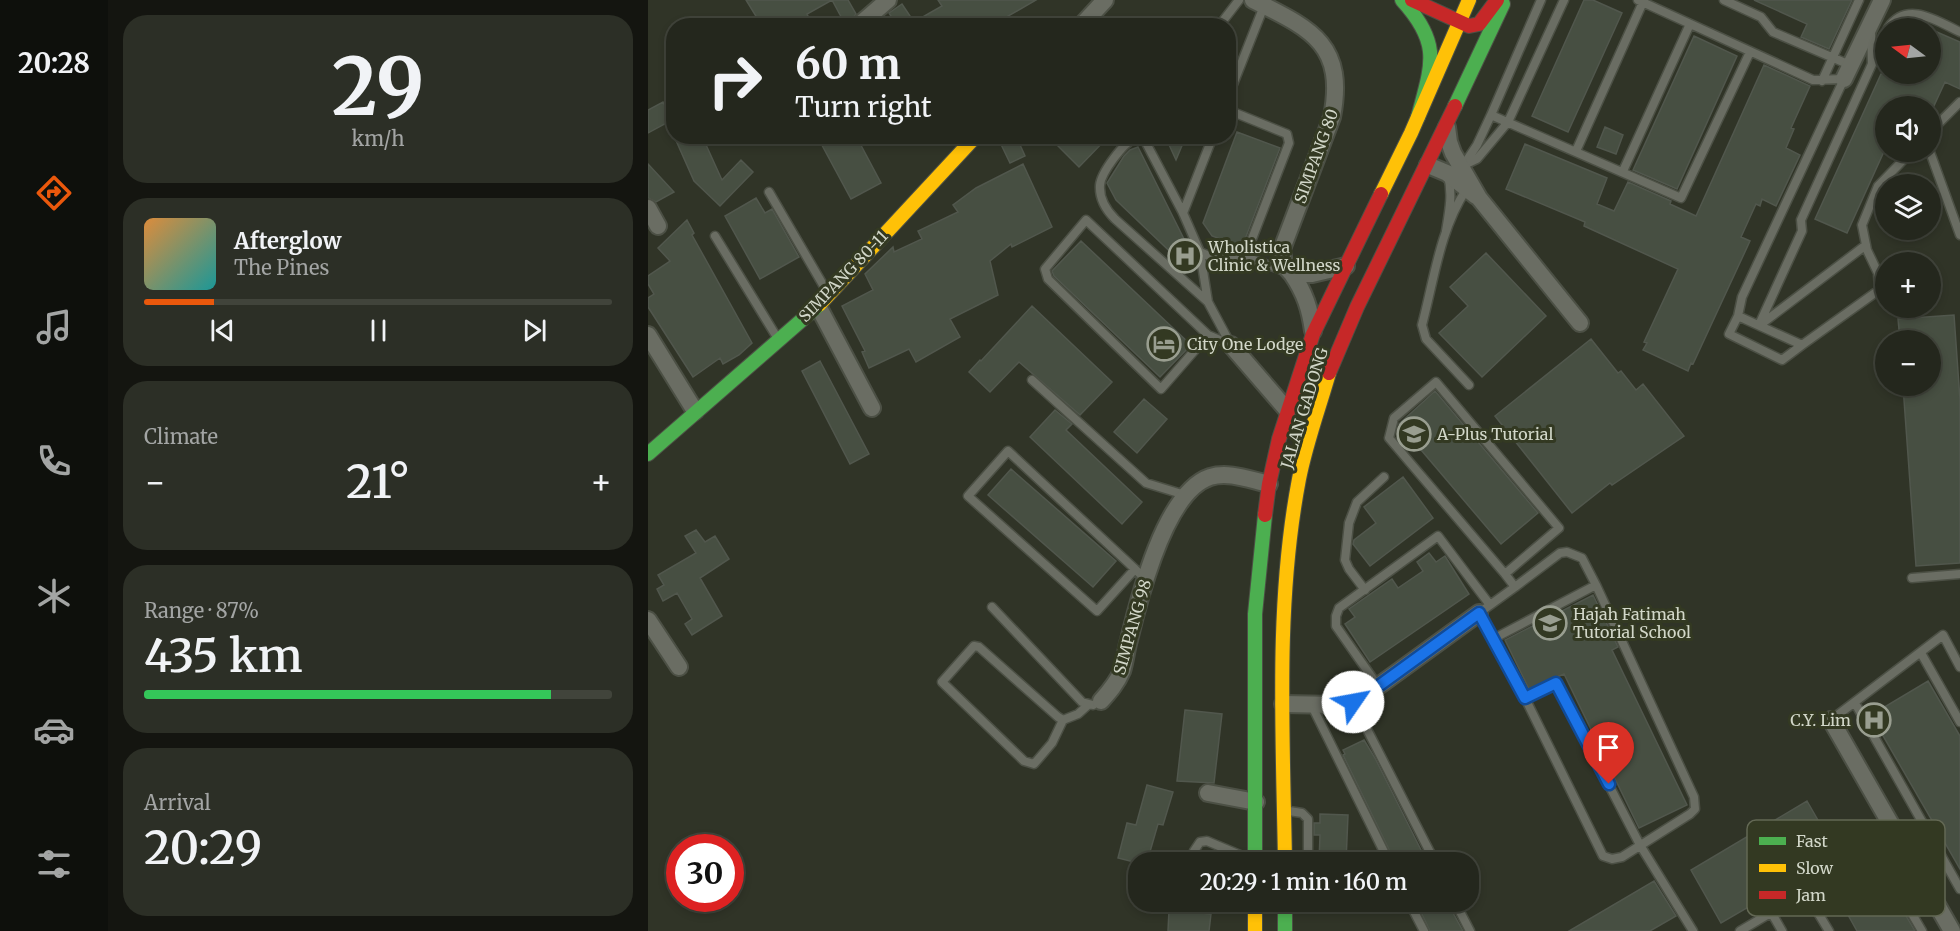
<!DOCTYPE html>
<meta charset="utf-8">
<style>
body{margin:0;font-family:Merriweather,serif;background:#2c2f26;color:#f1f3f6;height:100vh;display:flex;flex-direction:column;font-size:22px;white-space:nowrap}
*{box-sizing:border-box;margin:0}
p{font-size:20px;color:#a3a5a4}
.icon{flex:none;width:33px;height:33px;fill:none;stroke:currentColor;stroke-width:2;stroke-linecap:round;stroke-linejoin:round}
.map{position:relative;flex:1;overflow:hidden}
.panel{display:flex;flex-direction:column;gap:15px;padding:15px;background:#141510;width:540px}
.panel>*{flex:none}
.hud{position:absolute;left:18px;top:18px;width:570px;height:126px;border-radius:24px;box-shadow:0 3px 9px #0003,0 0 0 2px #41443b;background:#24271d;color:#f1f3f6;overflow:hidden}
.needle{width:39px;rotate:285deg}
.controls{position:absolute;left:1227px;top:18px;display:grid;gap:12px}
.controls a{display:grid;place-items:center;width:66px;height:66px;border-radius:50%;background:#24271d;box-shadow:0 3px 9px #0003,0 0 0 2px #41443b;font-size:30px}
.speed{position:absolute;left:18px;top:834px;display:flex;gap:12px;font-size:30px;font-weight:700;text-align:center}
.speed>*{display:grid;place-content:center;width:78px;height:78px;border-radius:50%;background:#24271d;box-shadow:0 3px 9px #0003,0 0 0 2px #41443b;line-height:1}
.speed .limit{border:9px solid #d22;background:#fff;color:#111}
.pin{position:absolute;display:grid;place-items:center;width:51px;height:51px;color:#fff;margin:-62px -26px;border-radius:50% 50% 50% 0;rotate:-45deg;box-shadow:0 0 6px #0007}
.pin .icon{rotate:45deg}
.me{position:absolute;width:66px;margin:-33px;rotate:57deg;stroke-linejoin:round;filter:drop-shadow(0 0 4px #0008)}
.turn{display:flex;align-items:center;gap:21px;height:126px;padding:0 30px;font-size:27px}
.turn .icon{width:78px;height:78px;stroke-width:2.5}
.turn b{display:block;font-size:42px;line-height:51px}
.big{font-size:45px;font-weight:600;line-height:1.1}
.panel .card{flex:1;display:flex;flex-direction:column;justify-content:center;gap:9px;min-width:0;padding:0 21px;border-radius:24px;background:#2c2f26}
.panel .dial{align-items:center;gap:0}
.dial b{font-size:78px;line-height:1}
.song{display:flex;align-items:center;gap:18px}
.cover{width:72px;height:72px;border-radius:9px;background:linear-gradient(135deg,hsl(30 70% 55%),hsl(180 70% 35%))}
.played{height:6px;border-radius:3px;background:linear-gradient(90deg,#ea580c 15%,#41443b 15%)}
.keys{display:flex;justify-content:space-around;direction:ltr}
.heat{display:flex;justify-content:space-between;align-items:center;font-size:33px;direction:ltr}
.charge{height:9px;border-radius:4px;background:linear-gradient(90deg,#34c759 87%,#41443b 0)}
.trip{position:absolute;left:480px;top:852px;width:351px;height:60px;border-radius:24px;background:#24271d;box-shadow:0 3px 9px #0003,0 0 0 2px #41443b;font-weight:600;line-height:60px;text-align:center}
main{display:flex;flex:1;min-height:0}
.tabs{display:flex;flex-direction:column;width:108px;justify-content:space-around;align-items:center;background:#0e100c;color:#a3a5a4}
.tabs .icon{width:42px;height:42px}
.tabs .current{color:#ea580c}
.tabs b{font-size:27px;color:#f1f3f6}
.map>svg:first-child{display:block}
</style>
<main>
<nav class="tabs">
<b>20:28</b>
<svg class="icon current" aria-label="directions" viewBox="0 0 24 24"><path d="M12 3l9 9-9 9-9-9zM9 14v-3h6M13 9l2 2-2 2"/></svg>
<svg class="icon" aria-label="music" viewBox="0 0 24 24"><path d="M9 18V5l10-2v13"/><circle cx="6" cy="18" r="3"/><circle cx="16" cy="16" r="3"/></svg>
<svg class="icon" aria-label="phone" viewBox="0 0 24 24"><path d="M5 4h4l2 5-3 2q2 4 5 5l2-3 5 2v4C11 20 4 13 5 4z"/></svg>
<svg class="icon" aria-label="climate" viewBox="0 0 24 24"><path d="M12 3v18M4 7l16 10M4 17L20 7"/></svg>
<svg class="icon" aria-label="car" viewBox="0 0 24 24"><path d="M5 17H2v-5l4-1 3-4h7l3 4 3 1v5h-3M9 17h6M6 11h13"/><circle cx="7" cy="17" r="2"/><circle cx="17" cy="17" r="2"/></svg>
<svg class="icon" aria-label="filters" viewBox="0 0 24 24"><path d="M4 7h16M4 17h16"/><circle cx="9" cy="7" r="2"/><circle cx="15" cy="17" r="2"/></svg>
</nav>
<section class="panel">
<div class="card dial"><b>29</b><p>km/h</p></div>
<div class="card">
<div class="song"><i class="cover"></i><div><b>Afterglow</b><p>The Pines</p></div></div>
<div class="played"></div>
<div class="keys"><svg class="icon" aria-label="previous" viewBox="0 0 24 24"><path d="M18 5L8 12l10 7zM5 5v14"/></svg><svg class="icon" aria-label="pause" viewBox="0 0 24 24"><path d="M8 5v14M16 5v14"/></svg><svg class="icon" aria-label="next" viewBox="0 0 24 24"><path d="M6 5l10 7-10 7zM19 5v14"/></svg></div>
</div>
<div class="card"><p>Climate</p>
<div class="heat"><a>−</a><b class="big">21°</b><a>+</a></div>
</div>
<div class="card"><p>Range · 87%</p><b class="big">435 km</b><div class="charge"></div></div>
<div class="card"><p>Arrival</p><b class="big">20:29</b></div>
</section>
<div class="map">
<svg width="1312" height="931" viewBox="0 0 1312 931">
<rect width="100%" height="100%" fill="#303427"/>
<path fill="#474f42" stroke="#51574d" stroke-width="1.5" d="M 98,0 L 200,0 L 208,14 L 198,26 L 184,0 L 159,14 L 165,26 L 114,26 Z
M 290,0 L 388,0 L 343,26 L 249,26 L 241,13 L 254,4 L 266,22 L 294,6 Z
M 936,0 L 945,0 L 974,13 L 920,132 L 884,116 Z
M 1106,0 L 1204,0 L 1181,49 L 1153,37 L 1159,24 Z
M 1282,29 L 1312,42 L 1312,89 L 1297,82 L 1284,110 L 1282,106 L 1238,106 L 1238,147 L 1199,233 L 1167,219 L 1233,74 L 1282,74 Z
M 1046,36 L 1089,56 L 1029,189 L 985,170 Z
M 1116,65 L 1162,86 L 1143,128 L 1146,129 L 1138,148 L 1152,155 L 1128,206 L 1114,199 L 1112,206 L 1108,204 L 1093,237 L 1102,241 L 1045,364 L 1043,363 L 1040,371 L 995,350 L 999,343 L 996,342 L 1030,269 L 936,226 L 937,222 L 858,189 L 877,144 L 959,178 L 949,204 L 966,211 L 980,182 L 1023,201 L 1022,204 L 1048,216 Z
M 15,102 L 24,120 L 0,133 L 0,110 Z
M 957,127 L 975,135 L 968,154 L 949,147 Z
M 589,132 L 632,148 L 594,247 L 564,236 L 555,223 Z
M 26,136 L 54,136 L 74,180 L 93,160 L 105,172 L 72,206 L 46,181 Z
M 169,136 L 208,136 L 233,183 L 203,199 Z
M 349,136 L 368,136 L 377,156 L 362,163 Z
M 400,136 L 461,136 L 431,167 Z
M 517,136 L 538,136 L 528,160 Z
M 490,147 L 546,259 L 535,264 L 468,200 L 459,183 L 476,156 L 482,150 Z
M 0,164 L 26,192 L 8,202 L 0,198 Z
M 375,164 L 404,227 L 364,247 L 363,244 L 342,261 L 350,295 L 302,319 L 312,337 L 268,362 L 261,349 L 221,368 L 214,352 L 217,351 L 194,306 L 225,290 L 217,274 L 245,247 L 246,252 L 274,239 L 270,231 L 310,212 L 305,205 L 328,188 Z
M 108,198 L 117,213 L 124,209 L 151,257 L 112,279 L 77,216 Z
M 39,220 L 46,233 L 44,235 L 104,343 L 91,355 L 75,364 L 72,358 L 45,377 L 0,307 L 0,298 L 6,294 L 0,284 L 0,276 L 22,261 L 10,248 Z
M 433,241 L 543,345 L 512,377 L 406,276 L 404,271 Z
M 838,253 L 898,316 L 834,377 L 791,333 L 820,306 L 802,287 Z
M 384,306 L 464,382 L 432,415 L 371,362 L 342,392 L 321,372 L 332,360 L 333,361 Z
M 1306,315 L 1312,400 L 1312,563 L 1268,566 L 1255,386 L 1282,386 L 1282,340 L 1252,340 L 1250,319 Z
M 943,339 L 970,373 L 973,371 L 988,390 L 995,384 L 1036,436 L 964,485 L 962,483 L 924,513 L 847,416 Z
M 172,361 L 221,454 L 202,464 L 154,371 Z
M 787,391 L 890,513 L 853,544 L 751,424 Z
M 496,399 L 519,419 L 489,453 L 466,432 Z
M 407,410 L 424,424 L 418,430 L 494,502 L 474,524 L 382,437 Z
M 363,469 L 468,561 L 445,587 L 340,495 Z
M 755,477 L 785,518 L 722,566 L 705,544 L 706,540 L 728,523 L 716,507 Z
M 48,530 L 57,542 L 67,536 L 81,559 L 52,578 L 74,616 L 44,635 L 37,624 L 44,619 L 29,593 L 15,601 L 9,589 L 16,585 L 10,575 L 48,553 L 37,536 Z
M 781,553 L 788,562 L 797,556 L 821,594 L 722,662 L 697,624 L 707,617 L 701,609 L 744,579 L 750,588 L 775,571 L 769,562 Z
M 945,595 L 970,647 L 964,650 L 1039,805 L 991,828 L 916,674 L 881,689 L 857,640 Z
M 1280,681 L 1312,736 L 1312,869 L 1223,715 Z
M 537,710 L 574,714 L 566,783 L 529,781 Z
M 716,740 L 727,758 L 779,862 L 747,862 L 695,755 L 697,754 L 695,750 Z
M 499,785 L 525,792 L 515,825 L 510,824 L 499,862 L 486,862 L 470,858 L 479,823 L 488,825 Z
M 1159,801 L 1190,855 L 1073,923 L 1043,870 Z
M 672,814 L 700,815 L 698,862 L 671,862 L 672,835 L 666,835 L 666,823 L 672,823 Z
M 1227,863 L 1267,931 L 1209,931 L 1185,888 Z
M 1006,881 L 1028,916 L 1002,931 L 921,931 Z
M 768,902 L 799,902 L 815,931 L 782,931 Z
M 521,910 L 563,914 L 561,931 L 520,931 Z"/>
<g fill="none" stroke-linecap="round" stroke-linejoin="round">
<g stroke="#4c5045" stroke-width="11">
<path id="lane" d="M 893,0 L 843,115 L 1033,198 L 1102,52
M 990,0 L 1165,80 L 1196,79 L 1094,297 L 1090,316 L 1081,334 L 1134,360 L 1154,345
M 1076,0 L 1113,17 L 1125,32 L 1202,65
M 571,26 L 591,0
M 1240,28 C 1259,0 1289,21 1312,32
M 1225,62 L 1238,35
M 1174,81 L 1211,0
M 580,97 L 616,6
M 580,110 L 639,134 L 641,143 L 597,257
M 1282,132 L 1312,102
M 496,139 L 535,213 L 552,252 L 560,302 L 467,219 C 458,210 451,199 452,185 C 453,173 475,143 486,139 C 490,139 493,139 496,139 Z
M 928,151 L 995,2
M 1282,152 L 1312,235
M 817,163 L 829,145 L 843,115
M 810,168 L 829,159 L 860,122 L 916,0
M 975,171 L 1042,24
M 818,190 C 792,229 786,280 774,325 L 778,339 L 821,385
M 121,192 L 178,290
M 535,213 L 565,136
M 798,231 C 801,213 805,194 800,176
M 67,236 L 130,339
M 552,252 L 563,257 L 597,257 L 637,271
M 1090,316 L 1154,345 L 1231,290 L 1230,273 L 1219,250 L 1214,225 L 1230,186 L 1263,152
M 1111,325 L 1154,231 L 1153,220 L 1224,64 L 1223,32
M 1112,325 L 1218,245
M 560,335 L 513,389 L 400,279 L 397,269 L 438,220 L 560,335 L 583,345 L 560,302
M 384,380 L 498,483 L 537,495
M 487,569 L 449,611 L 320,496 L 360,451 L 487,569 L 497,579
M 857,574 L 741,438 L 746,418 L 788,382 L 911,528 L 857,574 L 867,587 L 831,613 L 877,698
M 1264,578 L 1312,574
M 867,587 L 912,553 L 919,552 L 934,558 L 948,585 L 1046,797 L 1047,809 L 1042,814 L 974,857 L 964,859 L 955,856 L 877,698 L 908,683 L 992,845 L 1045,931
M 717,590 L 701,569 L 697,560 L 701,523 L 709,502 L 736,477
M 344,607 L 434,702 L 445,705
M 845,639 L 948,585
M 1273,653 L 1312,722
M 730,686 L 688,626 L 688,616 L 691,608 L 790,536 L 842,605
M 705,702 L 787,862
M 1207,703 L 1312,889
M 664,706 L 741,862
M 415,720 L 404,743 L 386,764 L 376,761 L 294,682 L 326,646 L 331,647 L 410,717 L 415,720 L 430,714 L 440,705
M 1183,720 L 1295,635 L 1312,667
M 641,811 L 654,813 L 660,819 L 660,862
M 1228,852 L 1274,931
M 543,862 L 546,851 L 552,842 L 559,841 L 604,860
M 1158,893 L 1181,931
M 761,902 L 776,931
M 807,902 L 822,931
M 1123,912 L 1134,931
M 1092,931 L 1250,838"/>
</g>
<g stroke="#4c5045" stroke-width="20">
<path id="street" d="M 605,0 C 663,29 698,44 684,117 L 634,249 L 636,265 L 644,274 L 664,274 L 698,266
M 210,26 L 240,0
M 433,26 L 457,0
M 1196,79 L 1234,0
M 799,127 L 801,142 L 805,153 L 831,198 L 932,323
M 780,165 L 799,173 L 828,196
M 0,208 L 10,226
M 644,274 C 657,293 662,309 665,331
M 170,306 L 224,408
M 0,335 L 47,411
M 583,345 L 639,410
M 0,620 L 31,667
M 453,701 C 461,692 469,683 474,671 C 477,662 478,650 481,640 C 491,598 517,492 562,477 C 581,471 602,480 621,484
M 635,704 L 690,705 L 714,698 L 831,613
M 1183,720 L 1304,931
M 560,793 L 608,802"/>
</g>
<g stroke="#4c5045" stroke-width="16">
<path id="fast" d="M 754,0 C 794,44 784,64 770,117
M 807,106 L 855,4
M 0,454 L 171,305
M 607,862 L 607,614 L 617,515
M 637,902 L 637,931"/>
</g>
<g stroke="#4c5045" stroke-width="16">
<path id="slow" d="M 733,194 L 763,133 L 821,0
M 171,305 L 328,136
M 637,862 C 635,735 627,604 651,479 C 658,443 671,408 681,373
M 607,902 L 607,931"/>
</g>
<g stroke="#4c5045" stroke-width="16">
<path id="jam" d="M 764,0 L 821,26 L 831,24 L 849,0
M 681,373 L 709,307 L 807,106
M 617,515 L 621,484 L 631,439 L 665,334 L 733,194"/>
</g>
<use href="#lane" stroke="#6a6d63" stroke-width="8"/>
<use href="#street" stroke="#6a6d63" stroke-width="16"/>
<use href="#fast" stroke="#4caf50" stroke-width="14"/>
<use href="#slow" stroke="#ffc107" stroke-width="14"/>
<use href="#jam" stroke="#c62828" stroke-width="14"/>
</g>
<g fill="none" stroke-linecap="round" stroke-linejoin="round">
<g stroke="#114b97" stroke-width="15">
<path id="route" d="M 705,702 L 714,698 L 831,613 L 877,698 L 908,683 L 961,784"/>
</g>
<use href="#route" stroke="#1a73e8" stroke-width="10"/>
</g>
<defs>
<g id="hospital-ring" transform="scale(1.725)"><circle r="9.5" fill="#333922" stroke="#999e90" stroke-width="1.5"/><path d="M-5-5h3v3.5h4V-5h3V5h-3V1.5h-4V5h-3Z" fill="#999e90"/></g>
<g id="hotel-ring" transform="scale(1.725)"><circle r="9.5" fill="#333922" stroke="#999e90" stroke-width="1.5"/><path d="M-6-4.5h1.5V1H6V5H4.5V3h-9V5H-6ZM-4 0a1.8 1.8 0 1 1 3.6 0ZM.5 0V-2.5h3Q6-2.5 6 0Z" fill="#999e90"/></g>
<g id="school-ring" transform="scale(1.725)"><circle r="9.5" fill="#333922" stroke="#999e90" stroke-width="1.5"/><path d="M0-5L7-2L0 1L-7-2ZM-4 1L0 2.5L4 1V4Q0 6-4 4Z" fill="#999e90"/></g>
</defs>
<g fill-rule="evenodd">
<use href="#hospital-ring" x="537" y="256"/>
<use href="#hotel-ring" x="516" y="344"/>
<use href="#school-ring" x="766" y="434"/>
<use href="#school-ring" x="902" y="623"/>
<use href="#hospital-ring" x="1226" y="720"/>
</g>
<g text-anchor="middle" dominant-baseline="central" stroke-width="6" stroke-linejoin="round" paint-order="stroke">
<g font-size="16" fill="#d2d7c9" stroke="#333922">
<text transform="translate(668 156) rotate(-70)">SIMPANG 80</text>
<text transform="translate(195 276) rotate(-46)">SIMPANG 80-11</text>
<text transform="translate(656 408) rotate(-73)">JALAN GADONG</text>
<text transform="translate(484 627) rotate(-74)">SIMPANG 98</text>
</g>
<g font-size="16" fill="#d2d7c9" stroke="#333922" text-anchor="start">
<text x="560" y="247">Wholistica<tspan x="560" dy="18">Clinic &amp; Wellness</tspan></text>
<text x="539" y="344">City One Lodge</text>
<text x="789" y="434">A-Plus Tutorial</text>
<text x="925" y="614">Hajah Fatimah<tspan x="925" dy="18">Tutorial School</tspan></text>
<text x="1203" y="720" text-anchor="end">C.Y. Lim</text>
</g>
</g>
<rect x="1099" y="820" width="198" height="96" rx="9" fill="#333922" stroke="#636854" stroke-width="1.5"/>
<rect x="1111" y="837" width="27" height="8" fill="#4caf50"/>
<rect x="1111" y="864" width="27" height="8" fill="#ffc107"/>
<rect x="1111" y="891" width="27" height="8" fill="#c62828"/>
<g font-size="16" fill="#d2d7c9">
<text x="1148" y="847">Fast</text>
<text x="1148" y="874">Slow</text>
<text x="1148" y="901">Jam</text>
</g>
</svg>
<div class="controls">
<a><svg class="needle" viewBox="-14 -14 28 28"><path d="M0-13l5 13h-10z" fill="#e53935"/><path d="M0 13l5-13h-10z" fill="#a3a5a4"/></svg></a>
<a><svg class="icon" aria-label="sound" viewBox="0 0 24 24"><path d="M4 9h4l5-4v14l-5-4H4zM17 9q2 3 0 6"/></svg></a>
<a><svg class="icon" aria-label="layers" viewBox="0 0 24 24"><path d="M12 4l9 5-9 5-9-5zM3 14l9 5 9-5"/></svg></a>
<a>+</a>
<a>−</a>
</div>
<div class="speed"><div class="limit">30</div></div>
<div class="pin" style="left:961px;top:784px;background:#d93025"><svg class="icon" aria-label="arrive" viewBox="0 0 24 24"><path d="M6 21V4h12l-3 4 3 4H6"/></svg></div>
<svg class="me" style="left:705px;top:702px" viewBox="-20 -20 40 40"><circle r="19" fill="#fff"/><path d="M0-13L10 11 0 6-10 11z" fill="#1a73e8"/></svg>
<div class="trip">20:29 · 1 min · 160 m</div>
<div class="hud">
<div class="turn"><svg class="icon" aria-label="right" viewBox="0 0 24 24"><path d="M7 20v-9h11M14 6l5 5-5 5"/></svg><div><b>60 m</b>Turn right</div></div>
</div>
</div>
</main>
